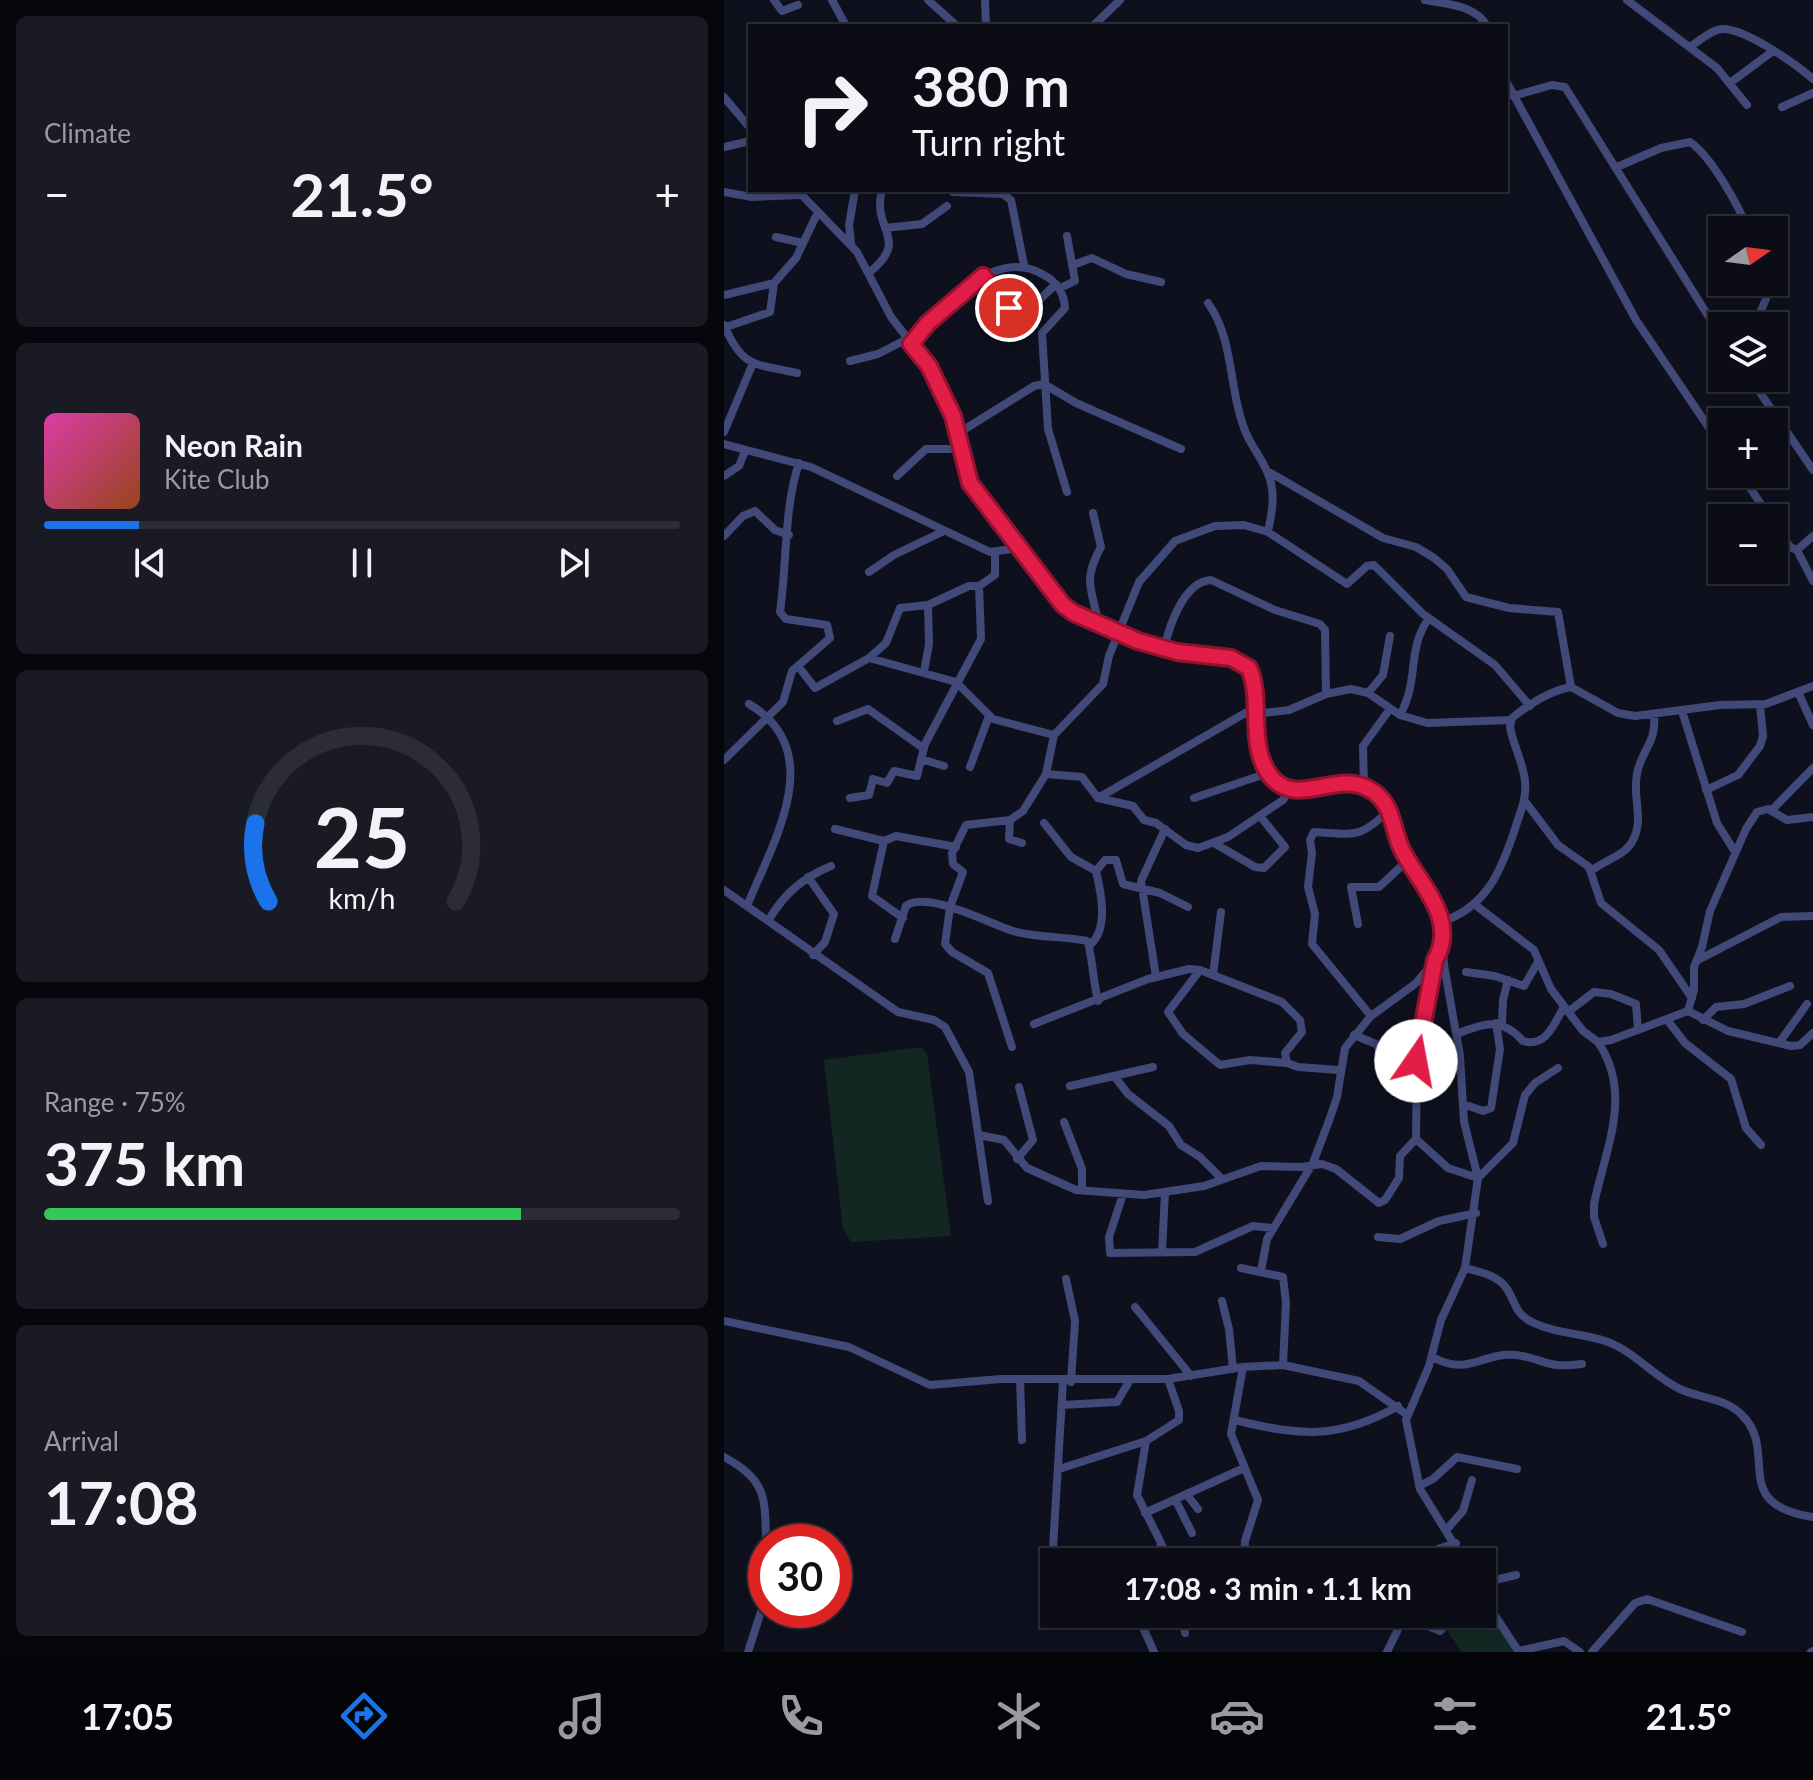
<!DOCTYPE html>
<meta charset="utf-8">
<style>
body{margin:0;font-family:Lato,sans-serif;background:#191a23;color:#f1f3f6;height:100vh;display:flex;flex-direction:column;font-size:30px;white-space:nowrap}
*{box-sizing:border-box;margin:0}
p{font-size:26px;color:#9a9ba1}
.icon{flex:none;width:44px;height:44px;fill:none;stroke:currentColor;stroke-width:2;stroke-linecap:round;stroke-linejoin:round}
.map{position:relative;flex:1;overflow:hidden}
.side{display:flex;flex-direction:column;gap:16px;padding:16px;background:#06070c;width:724px}
.side>*{flex:none}
.banner{position:absolute;left:24px;top:24px;width:760px;height:168px;border-radius:0px;box-shadow:0 4px 12px #0003,0 0 0 2px #2b2c35;background:#0b0c16;color:#f1f3f6;overflow:hidden}
.needle{width:52px;rotate:76deg}
.buttons{position:absolute;left:984px;top:216px;display:grid;gap:16px}
.buttons a{display:grid;place-items:center;width:80px;height:80px;border-radius:0px;background:#0b0c16;box-shadow:0 4px 12px #0003,0 0 0 2px #2b2c35;font-size:40px}
.speed{position:absolute;left:24px;top:1524px;display:flex;gap:16px;font-size:40px;font-weight:700;text-align:center}
.speed>*{display:grid;place-content:center;width:104px;height:104px;border-radius:50%;background:#0b0c16;box-shadow:0 4px 12px #0003,0 0 0 2px #2b2c35;line-height:1}
.speed .limit{border:12px solid #d22;background:#fff;color:#111}
.pin{position:absolute;display:grid;place-items:center;width:68px;height:68px;color:#fff;margin:-34px;border:4px solid #fff;border-radius:50%;box-shadow:0 2px 8px #0007}
.me{position:absolute;width:88px;margin:-44px;rotate:12deg;stroke-linejoin:round;filter:drop-shadow(0 0 6px #0008)}
.turn{display:flex;align-items:center;gap:28px;height:168px;padding:0 32px;font-size:36px}
.turn .icon{width:104px;height:104px;stroke-width:2.5}
.turn b{display:block;font-size:56px;line-height:68px}
.big{font-size:60px;font-weight:700;line-height:1.1}
.side .widget{flex:1;display:flex;flex-direction:column;justify-content:center;gap:12px;min-width:0;padding:0 28px;border-radius:12px;background:#191a23}
.side .dial{align-items:center;gap:0}
.dial svg{height:208px;overflow:visible;fill:none;stroke:#2b2c35;stroke-width:7;stroke-linecap:round;text-anchor:middle}
.dial text{fill:#f1f3f6;stroke:none}
.song{display:flex;align-items:center;gap:24px}
.cover{width:96px;height:96px;border-radius:12px;background:linear-gradient(135deg,hsl(320 70% 55%),hsl(20 70% 35%))}
.played{height:8px;border-radius:4px;background:linear-gradient(90deg,#1a73e8 15%,#2b2c35 15%)}
.keys{display:flex;justify-content:space-around;direction:ltr}
.heat{display:flex;justify-content:space-between;align-items:center;font-size:44px;direction:ltr}
.charge{height:12px;border-radius:6px;background:linear-gradient(90deg,#34c759 75%,#2b2c35 0)}
.trip{position:absolute;left:316px;top:1548px;width:456px;height:80px;border-radius:0px;background:#0b0c16;box-shadow:0 4px 12px #0003,0 0 0 2px #2b2c35;font-weight:700;line-height:80px;text-align:center}
.tabs{display:flex;height:128px;justify-content:space-around;align-items:center;background:#040509;color:#9a9ba1}
.tabs .icon{width:56px;height:56px}
.tabs .current{color:#1a73e8}
.tabs b{font-size:36px;color:#f1f3f6}
main{display:flex;flex:1;min-height:0}
.map>svg:first-child{display:block}
</style>
<main>
<section class="side">
<div class="widget"><p>Climate</p>
<div class="heat"><a>−</a><b class="big">21.5°</b><a>+</a></div>
</div>
<div class="widget">
<div class="song"><i class="cover"></i><div><b>Neon Rain</b><p>Kite Club</p></div></div>
<div class="played"></div>
<div class="keys"><svg class="icon" aria-label="previous" viewBox="0 0 24 24"><path d="M18 5L8 12l10 7zM5 5v14"/></svg><svg class="icon" aria-label="pause" viewBox="0 0 24 24"><path d="M8 5v14M16 5v14"/></svg><svg class="icon" aria-label="next" viewBox="0 0 24 24"><path d="M6 5l10 7-10 7zM19 5v14"/></svg></div>
</div>
<div class="widget dial"><svg viewBox="0 0 100 80">
<path d="M14 69A42 42 0 1 1 86 69"/>
<path d="M14 69A42 42 0 0 1 9 39" stroke="#1a73e8"/>
<text x="50" y="56" font-size="32" font-weight="700">25</text>
<text x="50" y="72" font-size="11">km/h</text>
</svg></div>
<div class="widget"><p>Range · 75%</p><b class="big">375 km</b><div class="charge"></div></div>
<div class="widget"><p>Arrival</p><b class="big">17:08</b></div>
</section>
<div class="map">
<svg width="1089" height="1652" viewBox="0 0 1089 1652">
<rect width="100%" height="100%" fill="#0f101e"/>
<path fill="#132722" d="M 197,1047 L 203,1054 L 227,1236 L 127,1242 L 119,1229 L 100,1060 Z
M 758,1598 L 792,1652 L 738,1652 L 723,1631 L 734,1614 L 758,1614 Z"/>
<g fill="none" stroke-linecap="round" stroke-linejoin="round">
<path stroke="#404977" stroke-width="8" d="M 50,0 L 58,11 L 74,5
M 108,0 L 122,26
M 204,0 L 233,26
M 261,0 L 262,26
M 701,0 C 722,4 752,5 763,26
M 903,0 L 993,68 L 1023,105
M 369,26 L 396,0
M 966,47 C 975,41 988,29 999,29 C 1022,29 1072,64 1089,79
M 782,81 L 912,320 L 998,447
M 1006,83 L 1049,51
M 789,96 L 828,85 L 841,87 L 998,338
M 0,97 L 26,128
M 1058,107 L 1089,93
M 0,147 L 26,141
M 893,167 L 937,148 L 966,142 C 987,156 1015,206 1024,230
M 73,190 L 133,252 L 167,317 L 205,366 L 217,390 L 229,416 L 246,483 L 339,605 L 367,621 L 440,649 L 520,662 C 548,690 511,765 566,790 L 614,783 L 646,789 L 669,814 L 675,842 L 711,900 L 717,922 L 720,965 L 736,1056 L 740,1122 L 754,1178 L 741,1268 L 717,1320 L 705,1366 L 682,1420 L 696,1489 L 741,1562
M 0,192 L 28,197 L 76,195
M 229,192 L 279,194 L 287,200 L 300,265
M 161,228 L 198,224 L 223,206
M 52,237 L 79,243
M 127,243 L 125,225 L 131,190
M 349,265 L 368,258 L 402,274 L 437,282
M 146,272 C 187,238 147,231 158,190
M 259,276 L 285,308 L 294,312 L 313,302 L 332,284
M 336,288 L 351,281 L 343,236
M 0,295 L 50,283
M 484,303 C 511,341 504,390 522,433 C 529,450 543,464 547,483 C 551,500 547,516 544,532
M 0,325 C 19,369 30,363 73,373
M 1030,326 L 1042,299 L 1042,282
M 2,327 L 46,312 L 50,283 L 72,258 L 94,212
M 187,344 C 215,309 270,246 318,274 C 332,281 340,292 341,308 L 318,333 L 324,429 L 343,492
M 126,361 L 154,354 L 183,339
M 1026,378 L 1089,470
M 0,432 L 29,363
M 233,434 L 310,386 L 320,384 L 352,403 L 457,449
M 0,444 L 87,467 L 266,552 L 295,548
M 543,471 L 659,538 L 692,547 L 710,558 L 723,569 L 742,597 L 785,608 L 834,612 L 847,687
M 1017,474 L 1046,518
M 0,476 L 15,466 L 21,451
M 173,476 L 202,449 L 237,449
M 369,513 L 377,547 C 358,581 368,589 375,625
M 1050,523 L 1066,547 L 1073,550
M 0,536 L 19,516 L 31,511 L 51,530 L 65,535
M 1089,536 L 1073,550 L 1089,581
M 145,572 L 170,555 L 220,531
M 440,649 C 445,627 459,582 487,580 L 551,610 L 596,624 L 601,630 L 602,694
M 145,658 L 232,682 L 269,719 L 330,735
M 74,666 L 91,688 L 145,658 L 162,643 L 176,608 L 204,605 L 245,586 L 255,586 L 271,575 L 271,553
M 200,672 L 205,644 L 204,605
M 1074,692 L 1089,725
M 644,693 L 659,675 L 666,636
M 958,711 L 993,823 L 1011,852
M 530,714 L 565,710 L 602,694 L 627,689 L 644,693 L 676,715 L 703,723 L 787,720
M 676,715 C 696,679 682,650 705,618
M 113,721 L 144,709 L 199,748
M 197,759 L 220,766
M 0,760 L 59,702 L 68,671 L 106,638 L 103,625 L 62,619 L 56,612 C 63,564 60,507 75,463
M 246,767 L 265,716
M 322,774 L 358,777 L 374,798 L 530,708
M 640,786 L 639,746 L 666,709
M 982,790 L 1014,775 L 1036,746 L 1039,736 L 1036,705
M 126,798 L 145,795 L 149,779 L 163,783 L 170,771 L 193,776 L 201,744 L 257,639 L 255,586
M 374,798 L 409,806 L 420,820 L 432,823 L 462,845 L 474,848 L 504,837 L 559,800 L 566,790
M 470,798 L 544,773
M 800,800 L 834,845 L 865,867 L 877,903 L 935,950 L 968,998
M 1047,811 L 1089,768
M 286,820 L 285,839 L 298,843
M 320,823 L 347,857 L 372,871 C 377,892 385,929 366,945
M 111,829 L 160,841
M 490,843 L 531,867 L 540,868 L 561,847 L 536,816
M 372,871 L 381,860 L 392,860 L 399,884 L 436,893 L 464,907
M 867,871 C 879,861 900,856 908,842 C 921,820 908,797 913,774 C 917,750 933,743 930,715
M 84,877 L 110,914 L 101,942 L 89,955
M 0,890 L 174,1012 L 210,1020 L 221,1027 L 245,1072 L 264,1201
M 750,904 L 810,950 L 827,989 L 859,1031 L 874,1042 L 887,1040 L 964,1011 L 970,990 L 970,967 L 978,947 L 986,911 L 1022,829 L 1033,812 L 1044,809 L 1063,820 L 1089,817
M 23,906 C 49,842 105,751 25,704
M 179,918 L 148,896 L 160,841 L 172,836 L 232,847
M 44,921 C 60,894 78,878 107,866
M 717,922 C 763,907 777,871 791,829 C 796,812 803,799 801,781 C 799,762 789,745 786,727 L 788,718 C 804,705 825,691 847,687 L 894,713 L 911,716 L 996,705 L 1042,704 L 1089,686
M 634,924 L 627,887 L 655,887 L 684,860
M 171,939 L 182,906 C 203,890 266,924 289,931 C 313,938 338,936 363,941 C 367,947 370,987 374,1001
M 711,960 L 693,1053 L 692,1139 L 724,1168 L 754,1178 L 789,1143 L 801,1095 L 811,1083 L 834,1068
M 974,960 L 1057,917 L 1089,916
M 476,970 L 444,1012 L 459,1034 L 496,1065 L 526,1060 L 563,1063
M 742,972 L 771,976 L 800,986 L 814,962
M 489,975 L 497,912
M 432,977 L 417,881 L 441,829
M 964,1011 L 1004,1031 L 1067,1046 L 1076,1045 L 1089,1033
M 844,1012 L 870,992 L 887,994 L 912,1004 L 914,1030
M 647,1016 L 588,944 L 591,914 L 584,887 L 588,853 L 586,840 L 590,832 C 629,834 635,840 665,810
M 979,1020 L 992,1007 L 1020,1004 L 1066,986
M 944,1021 L 961,1043 L 1007,1079 L 1022,1128 L 1037,1145
M 310,1024 L 424,979 L 465,969 L 476,970 L 558,1002 L 576,1020 L 578,1032 L 561,1053 L 563,1063 L 574,1067 L 615,1070
M 778,1024 L 779,1000 L 784,980
M 733,1034 C 760,1023 778,1017 799,1041 C 822,1048 830,1024 840,1007
M 630,1035 L 652,1044 L 663,1062 L 692,1061
M 874,1042 C 909,1094 882,1147 870,1204 L 870,1217 L 879,1244
M 1055,1043 L 1083,1004
M 288,1047 L 264,973 L 228,952 L 221,944 L 226,907 L 239,872 L 229,864 L 228,853 L 242,825 L 286,820 L 299,811 L 322,774 L 330,735 L 379,684 L 385,656 L 415,582 L 451,541 L 491,526 L 520,525 L 544,532 L 623,584 L 643,566 L 650,565 L 699,614 L 771,665 L 806,706
M 391,1077 L 404,1094 L 445,1126 L 457,1145 L 476,1157 L 498,1179
M 346,1086 L 429,1067
M 739,1104 L 759,1111 L 767,1108 L 776,1049 L 772,1023
M 340,1122 L 358,1169 L 358,1190
M 255,1135 L 280,1140 L 303,1168 L 352,1190 L 420,1195 L 480,1186 L 537,1166 L 577,1167 L 598,1164 L 612,1169 L 655,1203 L 661,1200 L 675,1178 L 676,1156 L 692,1139
M 293,1159 L 309,1140 L 295,1087
M 399,1194 L 385,1237 L 386,1253 L 471,1252 L 529,1226 L 549,1228
M 654,1237 L 676,1239 L 715,1221 L 752,1213
M 438,1252 L 441,1192
M 517,1268 L 559,1277 L 562,1303 L 559,1365
M 741,1268 C 756,1272 774,1275 783,1289 C 792,1303 791,1314 808,1322 C 832,1334 859,1333 884,1342 C 911,1352 930,1377 956,1389 C 975,1398 1001,1398 1017,1414 C 1057,1452 1003,1504 1089,1517
M 537,1271 L 543,1239 L 589,1163 L 606,1118 L 613,1097 L 621,1048 L 647,1016 L 691,984 L 710,962
M 342,1279 L 351,1321 L 347,1382
M 498,1301 L 505,1329 L 509,1369
M 411,1307 L 467,1376
M 0,1321 L 125,1347 L 206,1385 L 277,1379 L 444,1379 L 519,1367 L 559,1365 L 635,1381 L 682,1414
M 708,1357 C 746,1377 757,1352 792,1355 C 822,1359 821,1369 858,1364
M 519,1367 L 507,1434 L 534,1500 L 521,1541 L 520,1562
M 296,1379 L 298,1440
M 338,1405 L 393,1402 L 406,1380
M 511,1420 C 574,1436 615,1440 674,1406
M 422,1441 L 413,1495 L 437,1543 L 433,1562
M 0,1457 C 43,1480 41,1498 42,1542
M 335,1469 L 422,1441 L 455,1420 L 455,1411 L 444,1379
M 695,1486 L 709,1479 L 733,1457 L 793,1469
M 463,1495 L 474,1509
M 452,1501 L 468,1533
M 421,1513 L 520,1468
M 723,1529 L 739,1511 L 748,1480
M 437,1544 L 448,1562
M 329,1548 L 339,1382
M 675,1562 L 732,1543
M 758,1583 L 792,1575
M 758,1596 L 795,1652
M 413,1614 L 430,1652
M 458,1614 L 461,1633
M 676,1614 L 716,1631 L 732,1614
M 795,1651 L 840,1641 L 856,1652
M 24,1652 L 42,1596
M 663,1652 L 680,1617
M 868,1652 L 911,1603 L 923,1599 L 1018,1632
M 1087,1652 L 1089,1651"/>
</g>
<g fill="none" stroke-linecap="round" stroke-linejoin="round">
<g stroke="#92132f" stroke-width="20">
<path id="route" d="M 285,308 L 259,276 L 204,323 L 187,344 L 205,366 L 229,416 L 246,483 L 339,605 L 350,613 L 414,641 L 453,652 L 507,658 L 525,668 C 540,701 521,750 550,780 C 575,805 613,772 643,788 C 670,801 667,827 678,850 C 695,884 735,919 711,960 L 692,1061"/>
</g>
<use href="#route" stroke="#e11d48" stroke-width="14"/>
</g>
</svg>
<div class="buttons">
<a><svg class="needle" viewBox="-14 -14 28 28"><path d="M0-13l5 13h-10z" fill="#e53935"/><path d="M0 13l5-13h-10z" fill="#9a9ba1"/></svg></a>
<a><svg class="icon" aria-label="layers" viewBox="0 0 24 24"><path d="M12 4l9 5-9 5-9-5zM3 14l9 5 9-5"/></svg></a>
<a>+</a>
<a>−</a>
</div>
<div class="speed"><div class="limit">30</div></div>
<div class="pin" style="left:285px;top:308px;background:#d93025"><svg class="icon" aria-label="arrive" viewBox="0 0 24 24"><path d="M6 21V4h12l-3 4 3 4H6"/></svg></div>
<svg class="me" style="left:692px;top:1061px" viewBox="-20 -20 40 40"><circle r="19" fill="#fff"/><path d="M0-13L10 11 0 6-10 11z" fill="#e11d48"/></svg>
<div class="trip">17:08 · 3 min · 1.1 km</div>
<div class="banner">
<div class="turn"><svg class="icon" aria-label="right" viewBox="0 0 24 24"><path d="M7 20v-9h11M14 6l5 5-5 5"/></svg><div><b>380 m</b>Turn right</div></div>
</div>
</div>
</main>
<nav class="tabs">
<b>17:05</b>
<svg class="icon current" aria-label="directions" viewBox="0 0 24 24"><path d="M12 3l9 9-9 9-9-9zM9 14v-3h6M13 9l2 2-2 2"/></svg>
<svg class="icon" aria-label="music" viewBox="0 0 24 24"><path d="M9 18V5l10-2v13"/><circle cx="6" cy="18" r="3"/><circle cx="16" cy="16" r="3"/></svg>
<svg class="icon" aria-label="phone" viewBox="0 0 24 24"><path d="M5 4h4l2 5-3 2q2 4 5 5l2-3 5 2v4C11 20 4 13 5 4z"/></svg>
<svg class="icon" aria-label="climate" viewBox="0 0 24 24"><path d="M12 3v18M4 7l16 10M4 17L20 7"/></svg>
<svg class="icon" aria-label="car" viewBox="0 0 24 24"><path d="M5 17H2v-5l4-1 3-4h7l3 4 3 1v5h-3M9 17h6M6 11h13"/><circle cx="7" cy="17" r="2"/><circle cx="17" cy="17" r="2"/></svg>
<svg class="icon" aria-label="filters" viewBox="0 0 24 24"><path d="M4 7h16M4 17h16"/><circle cx="9" cy="7" r="2"/><circle cx="15" cy="17" r="2"/></svg>
<b>21.5°</b>
</nav>
